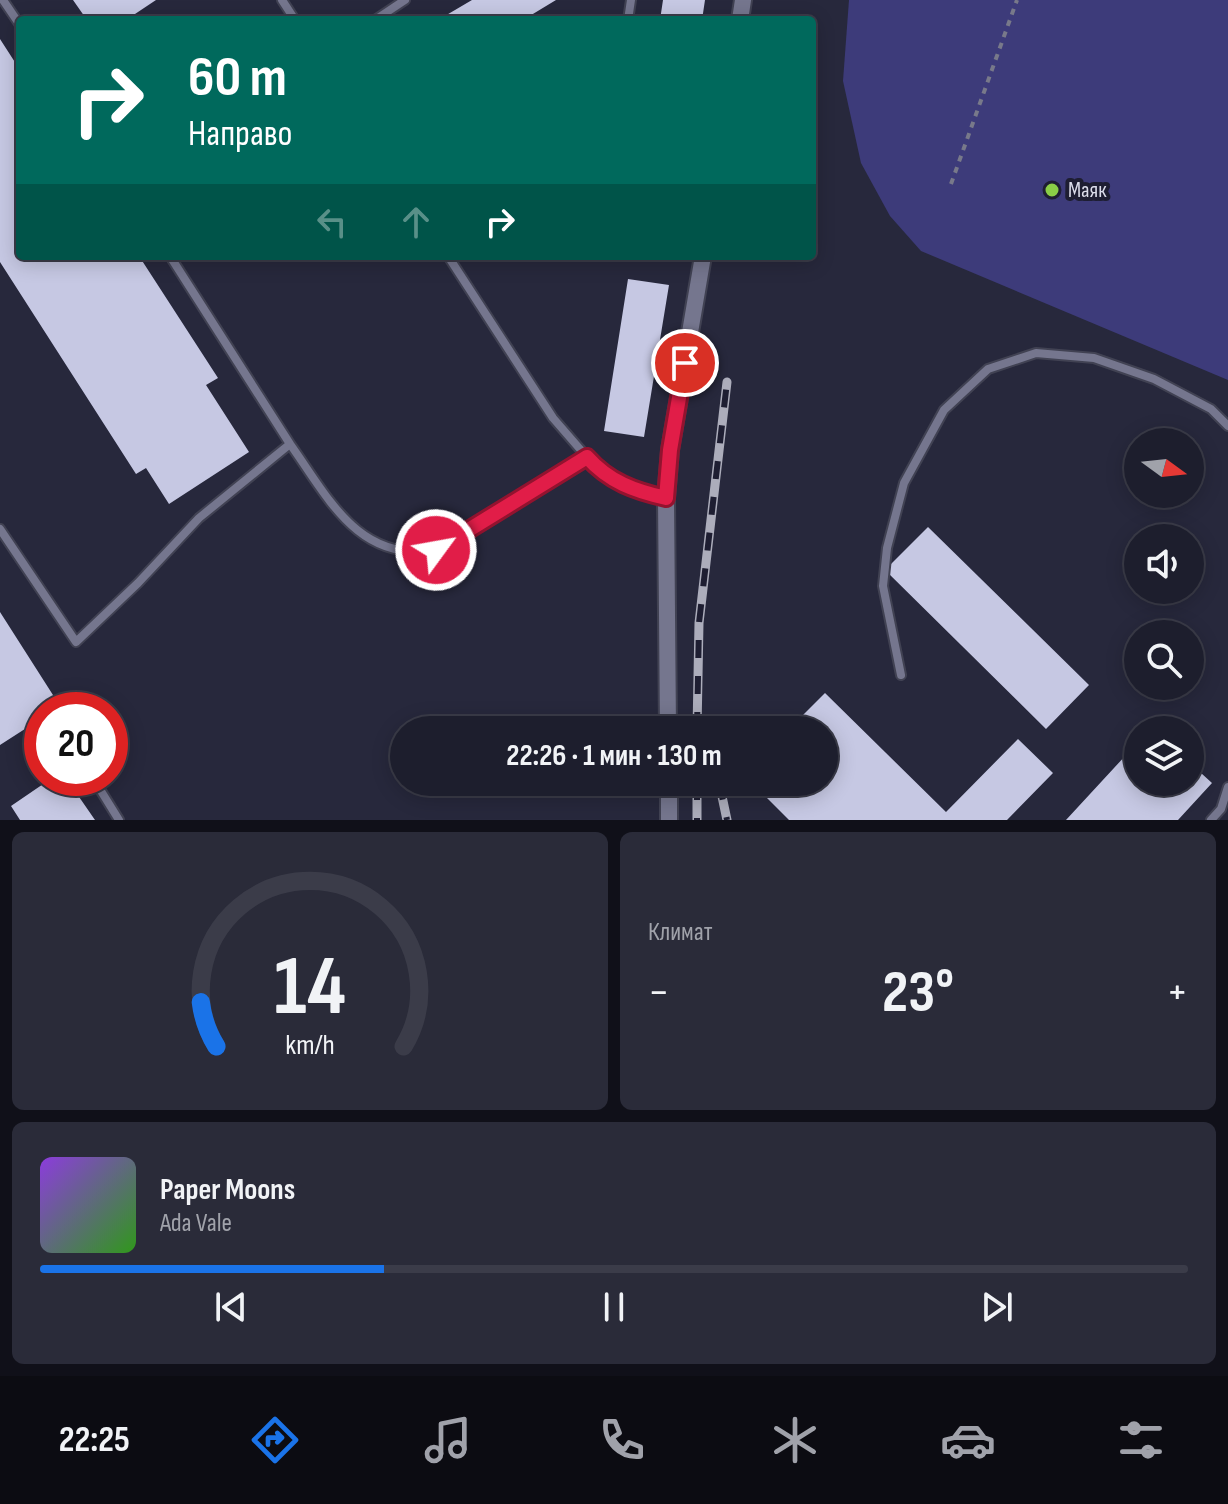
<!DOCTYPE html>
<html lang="ru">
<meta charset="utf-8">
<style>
body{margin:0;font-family:"Sofia Sans Condensed",sans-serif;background:#2a2b39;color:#f1f3f6;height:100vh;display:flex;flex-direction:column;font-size:30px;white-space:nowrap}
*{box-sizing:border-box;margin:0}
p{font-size:26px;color:#a0a2aa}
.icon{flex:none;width:44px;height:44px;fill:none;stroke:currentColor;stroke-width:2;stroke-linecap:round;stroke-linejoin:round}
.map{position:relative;height:820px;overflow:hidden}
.details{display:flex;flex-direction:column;gap:12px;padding:12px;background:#101019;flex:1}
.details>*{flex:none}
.hud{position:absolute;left:16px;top:16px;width:800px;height:244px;border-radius:8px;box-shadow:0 4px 20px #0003,0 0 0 2px #3b3c49;background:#00695c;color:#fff;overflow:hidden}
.needle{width:52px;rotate:105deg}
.tools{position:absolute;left:1124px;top:428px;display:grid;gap:16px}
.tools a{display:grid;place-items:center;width:80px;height:80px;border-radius:50%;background:#1d1e2d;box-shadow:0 4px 20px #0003,0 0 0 2px #3b3c49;font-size:40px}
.speed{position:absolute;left:24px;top:692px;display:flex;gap:16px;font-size:40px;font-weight:700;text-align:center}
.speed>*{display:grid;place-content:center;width:104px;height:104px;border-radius:50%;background:#1d1e2d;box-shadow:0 4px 20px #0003,0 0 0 2px #3b3c49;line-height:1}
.speed .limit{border:12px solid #d22;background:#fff;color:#111}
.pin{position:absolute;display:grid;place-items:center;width:68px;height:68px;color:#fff;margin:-34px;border:4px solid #fff;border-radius:50%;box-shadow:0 2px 8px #0007}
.me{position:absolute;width:88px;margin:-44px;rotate:58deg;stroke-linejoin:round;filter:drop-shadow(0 0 6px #0008)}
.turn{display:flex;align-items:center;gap:28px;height:168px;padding:0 40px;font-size:36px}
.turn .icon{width:104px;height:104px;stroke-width:2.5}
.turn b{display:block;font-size:56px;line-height:68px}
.lanes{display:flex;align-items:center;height:76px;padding:0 40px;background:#0003;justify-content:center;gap:40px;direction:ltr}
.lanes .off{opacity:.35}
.big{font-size:60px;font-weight:700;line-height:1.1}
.details .card{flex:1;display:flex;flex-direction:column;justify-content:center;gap:12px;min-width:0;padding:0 28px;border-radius:12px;background:#2a2b39}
.details .dial{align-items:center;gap:0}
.dial svg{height:208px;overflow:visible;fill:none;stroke:#3b3c49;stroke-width:7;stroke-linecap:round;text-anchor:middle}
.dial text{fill:#f1f3f6;stroke:none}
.song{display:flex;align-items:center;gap:24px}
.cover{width:96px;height:96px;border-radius:12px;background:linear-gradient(135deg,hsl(270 70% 55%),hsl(110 70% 35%))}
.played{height:8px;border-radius:4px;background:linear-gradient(90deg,#1a73e8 30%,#3b3c49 30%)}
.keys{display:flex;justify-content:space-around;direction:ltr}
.heat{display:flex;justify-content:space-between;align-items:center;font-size:44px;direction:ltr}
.details .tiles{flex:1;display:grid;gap:12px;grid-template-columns:1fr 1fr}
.card:last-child{grid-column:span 2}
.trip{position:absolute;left:390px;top:716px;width:448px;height:80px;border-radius:40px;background:#1d1e2d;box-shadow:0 4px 20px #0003,0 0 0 2px #3b3c49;font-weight:700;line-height:80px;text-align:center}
.menu{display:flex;height:128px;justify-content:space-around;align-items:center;background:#0c0c12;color:#a0a2aa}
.menu .icon{width:56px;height:56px}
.menu .on{color:#1a73e8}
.menu b{font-size:36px;color:#f1f3f6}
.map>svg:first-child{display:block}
</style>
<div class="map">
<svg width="1228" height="820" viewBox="0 0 1228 820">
<rect width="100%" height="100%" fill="#27283c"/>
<path fill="#3d3b7a" d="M 849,0 L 1228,0 L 1228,380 L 921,251 L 890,216 L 861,163 L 843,81 Z"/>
<path fill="#c6c8e3" d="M 73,0 L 156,0 L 126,20 L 87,20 Z
M 472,0 L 556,0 L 523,20 L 438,20 Z
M 663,0 L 705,0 L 702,20 L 660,20 Z
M 0,39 L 20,70 L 20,256 L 139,256 L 218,378 L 206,385 L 249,452 L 169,504 L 146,468 L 136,474 L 0,262 Z
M 628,279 L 669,285 L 644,437 L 604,431 Z
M 928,527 L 1089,685 L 1046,729 L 885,570 Z
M 0,612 L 60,706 L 54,710 L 42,710 L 42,718 L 0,745 Z
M 825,693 L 946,812 L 1018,739 L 1053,773 L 1007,820 L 789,820 L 751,782 L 824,782 L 824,730 L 788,730 Z
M 1138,742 L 1138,782 L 1190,782 L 1190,763 L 1212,783 L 1178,820 L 1066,820 Z
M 52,778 L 66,778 L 95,820 L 20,820 L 11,806 Z"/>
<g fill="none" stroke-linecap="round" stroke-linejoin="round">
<g stroke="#414253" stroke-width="12">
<path id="service" d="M 3,0 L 20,25
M 282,0 L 295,20
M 375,20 L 405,0
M 628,20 L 631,0
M 448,256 L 553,418 L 599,471 L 633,491 L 666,498
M 290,444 C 328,497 358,563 436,550 L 587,457
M 0,529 L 76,642 L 138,583 L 199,518 L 290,444 L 170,256
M 901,675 L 883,586 L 887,548 L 904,483 L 944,410 L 988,369 L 1036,353 L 1094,358 L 1154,379 L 1211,409 L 1228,426
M 101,791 L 119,820
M 1211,820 L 1221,809 L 1228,787"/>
</g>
<g stroke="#414253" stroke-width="20">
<path id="minor" d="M 740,20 L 743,0
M 668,730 L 666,498 L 670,450 L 703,256
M 669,782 L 669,820"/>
</g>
<path stroke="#78798a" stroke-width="4" stroke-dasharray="6 6" stroke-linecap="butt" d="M 951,184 L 1017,0"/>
<use href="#service" stroke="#75768e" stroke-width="8"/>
<use href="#minor" stroke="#75768e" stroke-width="16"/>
<g stroke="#acadbb" stroke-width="9">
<path id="rail" d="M 697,730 L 699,623 L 727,382
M 697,782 L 697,820
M 719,782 L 727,820"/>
</g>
<use href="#rail" stroke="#1e1e32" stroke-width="6" stroke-dasharray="18" stroke-linecap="butt"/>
</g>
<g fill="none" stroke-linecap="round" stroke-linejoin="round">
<g stroke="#92132f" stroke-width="20">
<path id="route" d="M 436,550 L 587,457 C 609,482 635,491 666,498 L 670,450 L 685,363"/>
</g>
<use href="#route" stroke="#e11d48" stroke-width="14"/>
</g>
<circle fill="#8ace47" stroke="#1e1e32" stroke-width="3" cx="1052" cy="190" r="8"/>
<g text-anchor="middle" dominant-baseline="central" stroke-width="8" stroke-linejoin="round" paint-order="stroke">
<g font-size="22" fill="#dbdce9" stroke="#1e1e32" text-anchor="start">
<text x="1068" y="190">Маяк</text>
</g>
</g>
</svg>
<div class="tools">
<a><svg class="needle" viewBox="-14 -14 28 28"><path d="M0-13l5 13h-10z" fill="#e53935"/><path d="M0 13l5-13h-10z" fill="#a0a2aa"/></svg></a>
<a><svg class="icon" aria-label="sound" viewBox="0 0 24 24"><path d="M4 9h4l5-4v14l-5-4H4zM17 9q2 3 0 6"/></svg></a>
<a><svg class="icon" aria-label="search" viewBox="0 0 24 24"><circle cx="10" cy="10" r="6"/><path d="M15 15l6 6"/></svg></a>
<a><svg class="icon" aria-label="layers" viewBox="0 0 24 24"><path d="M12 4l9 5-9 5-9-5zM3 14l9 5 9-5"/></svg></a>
</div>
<div class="speed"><div class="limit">20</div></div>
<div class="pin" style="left:685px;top:363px;background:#d93025"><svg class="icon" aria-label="arrive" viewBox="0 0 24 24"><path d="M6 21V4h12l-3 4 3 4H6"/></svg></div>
<svg class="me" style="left:436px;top:550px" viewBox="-20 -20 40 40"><circle r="17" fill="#e11d48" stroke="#fff" stroke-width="3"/><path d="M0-11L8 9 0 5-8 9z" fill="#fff"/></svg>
<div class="trip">22:26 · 1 мин · 130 m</div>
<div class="hud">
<div class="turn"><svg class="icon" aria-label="right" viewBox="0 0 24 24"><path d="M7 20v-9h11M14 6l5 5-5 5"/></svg><div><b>60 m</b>Направо</div></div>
<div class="lanes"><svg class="icon off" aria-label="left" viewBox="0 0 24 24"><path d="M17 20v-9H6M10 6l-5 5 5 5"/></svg><svg class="icon off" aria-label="ahead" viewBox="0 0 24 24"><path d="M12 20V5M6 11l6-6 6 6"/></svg><svg class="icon" aria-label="right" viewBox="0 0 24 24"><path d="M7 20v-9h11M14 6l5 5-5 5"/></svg></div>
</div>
</div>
<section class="details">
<div class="tiles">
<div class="card dial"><svg viewBox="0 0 100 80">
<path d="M14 69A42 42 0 1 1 86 69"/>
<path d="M14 69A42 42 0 0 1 8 52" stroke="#1a73e8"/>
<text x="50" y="56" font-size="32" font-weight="700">14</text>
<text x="50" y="72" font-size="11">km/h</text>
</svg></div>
<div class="card"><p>Климат</p>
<div class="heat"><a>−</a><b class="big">23°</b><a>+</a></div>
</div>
<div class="card">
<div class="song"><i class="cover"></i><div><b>Paper Moons</b><p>Ada Vale</p></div></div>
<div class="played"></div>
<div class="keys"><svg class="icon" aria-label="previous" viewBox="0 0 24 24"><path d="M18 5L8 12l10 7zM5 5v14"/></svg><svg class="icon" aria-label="pause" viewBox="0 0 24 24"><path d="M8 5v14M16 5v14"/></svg><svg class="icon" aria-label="next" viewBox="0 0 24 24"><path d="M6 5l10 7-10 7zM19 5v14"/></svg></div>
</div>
</div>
</section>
<nav class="menu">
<b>22:25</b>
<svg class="icon on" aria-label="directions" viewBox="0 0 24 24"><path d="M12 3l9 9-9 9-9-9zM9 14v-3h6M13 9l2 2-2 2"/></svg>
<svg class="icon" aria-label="music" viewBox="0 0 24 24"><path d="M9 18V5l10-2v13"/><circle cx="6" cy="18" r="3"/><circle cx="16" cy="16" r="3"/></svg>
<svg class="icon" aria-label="phone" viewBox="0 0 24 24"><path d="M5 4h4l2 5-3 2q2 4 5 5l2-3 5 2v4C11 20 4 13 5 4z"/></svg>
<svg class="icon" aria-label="climate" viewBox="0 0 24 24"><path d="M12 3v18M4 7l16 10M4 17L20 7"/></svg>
<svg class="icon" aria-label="car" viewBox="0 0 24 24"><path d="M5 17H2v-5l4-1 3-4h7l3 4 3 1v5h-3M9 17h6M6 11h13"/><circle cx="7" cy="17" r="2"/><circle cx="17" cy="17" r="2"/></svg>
<svg class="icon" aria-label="filters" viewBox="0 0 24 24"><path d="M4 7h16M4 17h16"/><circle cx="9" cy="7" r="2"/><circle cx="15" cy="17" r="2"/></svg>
</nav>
